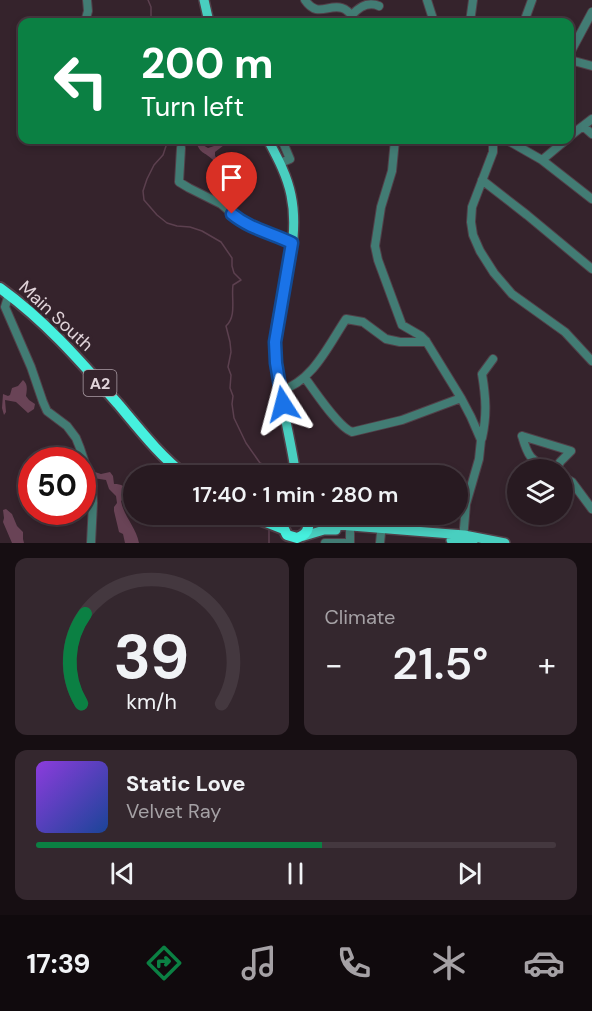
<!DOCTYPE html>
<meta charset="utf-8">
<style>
body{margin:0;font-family:"DM Sans",sans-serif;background:#34272e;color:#f1f3f6;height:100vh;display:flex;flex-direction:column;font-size:22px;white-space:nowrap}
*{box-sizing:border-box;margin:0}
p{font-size:20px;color:#a5a1a5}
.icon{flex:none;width:33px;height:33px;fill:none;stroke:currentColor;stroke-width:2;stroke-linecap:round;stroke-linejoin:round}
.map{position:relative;height:543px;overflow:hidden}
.side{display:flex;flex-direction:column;gap:15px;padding:15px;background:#160e12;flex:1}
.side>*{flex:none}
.top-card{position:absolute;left:18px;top:18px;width:556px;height:126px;border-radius:12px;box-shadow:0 3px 9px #0003,0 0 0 2px #44383f;background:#0b8043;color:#fff;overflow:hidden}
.tools{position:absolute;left:507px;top:459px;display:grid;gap:12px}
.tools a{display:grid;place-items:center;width:66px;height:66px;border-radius:50%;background:#281a21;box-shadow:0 3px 9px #0003,0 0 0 2px #44383f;font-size:30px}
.speed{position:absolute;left:18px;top:447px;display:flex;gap:12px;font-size:30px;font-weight:700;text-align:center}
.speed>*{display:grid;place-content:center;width:78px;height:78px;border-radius:50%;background:#281a21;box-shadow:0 3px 9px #0003,0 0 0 2px #44383f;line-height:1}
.speed .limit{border:9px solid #d22;background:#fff;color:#111}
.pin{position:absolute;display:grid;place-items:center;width:51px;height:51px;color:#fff;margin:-62px -26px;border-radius:50% 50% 50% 0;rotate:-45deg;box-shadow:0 0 6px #0007}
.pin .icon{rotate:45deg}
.me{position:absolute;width:66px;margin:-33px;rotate:351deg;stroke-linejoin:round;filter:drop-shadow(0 0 4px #0008)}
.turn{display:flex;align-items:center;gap:21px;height:126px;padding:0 24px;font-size:27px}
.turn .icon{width:78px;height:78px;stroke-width:2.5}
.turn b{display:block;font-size:42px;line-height:51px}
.big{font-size:45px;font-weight:600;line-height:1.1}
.side .card{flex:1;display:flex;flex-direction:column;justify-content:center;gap:9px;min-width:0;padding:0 21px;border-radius:12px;background:#34272e}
.side .dial{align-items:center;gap:0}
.dial svg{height:156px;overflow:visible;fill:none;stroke:#44383f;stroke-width:7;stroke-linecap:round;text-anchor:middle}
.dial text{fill:#f1f3f6;stroke:none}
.song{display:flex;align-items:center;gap:18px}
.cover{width:72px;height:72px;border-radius:9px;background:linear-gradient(135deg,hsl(270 70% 55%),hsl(220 70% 35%))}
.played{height:6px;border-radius:3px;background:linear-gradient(90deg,#0b8043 55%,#44383f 55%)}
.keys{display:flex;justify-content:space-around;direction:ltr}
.heat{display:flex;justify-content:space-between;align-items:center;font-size:33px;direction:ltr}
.side .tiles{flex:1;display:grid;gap:15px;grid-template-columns:1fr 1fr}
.card:last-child{grid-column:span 2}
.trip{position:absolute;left:123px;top:465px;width:345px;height:60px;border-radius:30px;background:#281a21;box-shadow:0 3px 9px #0003,0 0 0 2px #44383f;font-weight:600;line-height:60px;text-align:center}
.tab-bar{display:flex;height:96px;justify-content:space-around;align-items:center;background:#100a0d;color:#a5a1a5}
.tab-bar .icon{width:42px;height:42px}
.tab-bar .active{color:#0b8043}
.tab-bar b{font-size:27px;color:#f1f3f6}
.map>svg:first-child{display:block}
</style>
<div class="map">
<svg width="592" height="543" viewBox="0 0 592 543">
<rect width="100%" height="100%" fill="#35232c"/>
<path fill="#694356" d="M 195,140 L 199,140 L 201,144 L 208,148 L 214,146 L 222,140 L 235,140 L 233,144 L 228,142 L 215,152 L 215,156 L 224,165 L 245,164 L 246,166 L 236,169 L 232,167 L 228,170 L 229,174 L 226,175 C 220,171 218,164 212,159 C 202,150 201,155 195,140 Z
M 23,380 C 28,384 27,390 26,396 L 29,400 L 35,404 L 34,409 L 28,413 L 16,402 L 5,400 L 6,412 L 4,415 L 2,408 L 3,394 L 8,396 L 10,395 L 12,388 L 18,386 Z
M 92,471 L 101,474 L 110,472 L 113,476 L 114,484 C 122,484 125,486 128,493 L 126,497 L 121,501 C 124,517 136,527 139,543 L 125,543 L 123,534 L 119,532 L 114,511 L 114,507 L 117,503 L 116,496 L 109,489 L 106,480 L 93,478 Z
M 6,509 L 12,514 L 17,526 L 23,532 L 23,539 L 24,543 L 12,543 L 3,522 L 4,518 L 3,510 Z"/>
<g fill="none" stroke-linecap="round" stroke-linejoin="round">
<path stroke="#5c404f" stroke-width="1.5" d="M 147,22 L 151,18 L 151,7 L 148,0
M 168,140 L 163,155 L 154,165 L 147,179 L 143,191 L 144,200 L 157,215 L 167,223 L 177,226 L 190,227 L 202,231 L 221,242 L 232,258 L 232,266 L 234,273 L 241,280 L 233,285 C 231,298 237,316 226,326 L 230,342 L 231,352 L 228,367 L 231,375 L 230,388 L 233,396 L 232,404 L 234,418 L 246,443 L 260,463 L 267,466
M 269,473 L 270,476
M 269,530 L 269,543"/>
<g stroke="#513f48" stroke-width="10">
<path id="minor" d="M 305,0 C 317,18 328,4 342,8 C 349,10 353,17 357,22
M 427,0 L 434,22
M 352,15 C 359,7 368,1 379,6
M 85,22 L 88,11 L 87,0
M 470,22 L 473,0
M 524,22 L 532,0
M 570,53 L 592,12
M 570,60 L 592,66
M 583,126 L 592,134
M 570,136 L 592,119
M 395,140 L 392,171 L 381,207 L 375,246 L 378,260 L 402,325 L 421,336 L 426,341 L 461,398 L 471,417 L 481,440 L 479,459 L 466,504 L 463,540
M 493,140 L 493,152 L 472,207 L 471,222 L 473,235 L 480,251 L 494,273 L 512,294 L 565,332 L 592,361
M 507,140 L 542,160 L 592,199
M 181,148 L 179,182 L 189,188 L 221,204 L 241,221 L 254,229 L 292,243
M 542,160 L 566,140
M 280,163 L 290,159 L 282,140
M 482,180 L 527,215 L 592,269
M 9,294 L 5,307 L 31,367 L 43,402 L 47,411 L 67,426 L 76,438 L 80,448 L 92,485 L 93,503 L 91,543
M 305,378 C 315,391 338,427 352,432 L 402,420 L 461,398
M 280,391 C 313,381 328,346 346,319 L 363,322 L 386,339 L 400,342 L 421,342 L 426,341
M 522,436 L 571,451 L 560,462 L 557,470
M 522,436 C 528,457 530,459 550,470
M 482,438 C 487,415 486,398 482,374 L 493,359
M 562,476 L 572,482 L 592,509
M 325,543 L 345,543
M 350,543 L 350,531
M 380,543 L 381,533"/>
</g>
<g stroke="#513f48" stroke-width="12">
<path id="major" d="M 204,0 L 209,22
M 268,140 C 277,157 287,175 291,195 C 297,223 292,253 286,281 C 282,301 275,323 275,344 C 276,388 290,432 296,476
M 306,518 L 326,524 L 464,535 L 505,543
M 304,536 L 324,530 L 336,530
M 451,540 L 473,543"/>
</g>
<g stroke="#513f48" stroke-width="14">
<path id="highway" d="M 0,288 C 46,321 82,363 119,405 C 140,430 160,456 186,476
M 245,514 L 284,529 L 287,535 L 297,538 C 310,534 312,522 301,514
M 263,514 L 272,517 L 288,517"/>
</g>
<use href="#minor" stroke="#427c74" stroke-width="8"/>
<use href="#major" stroke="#49cfc0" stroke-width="9"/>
<use href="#highway" stroke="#46f0de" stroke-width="10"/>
</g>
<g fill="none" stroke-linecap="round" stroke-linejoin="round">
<g stroke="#114b97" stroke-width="15">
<path id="route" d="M 232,214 C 250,229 272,233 292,243 L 275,342 L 276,363 L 283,404"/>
</g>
<use href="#route" stroke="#1a73e8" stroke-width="10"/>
</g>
<g text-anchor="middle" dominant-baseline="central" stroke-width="6" stroke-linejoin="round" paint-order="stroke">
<rect fill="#35232c" stroke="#ad9fa6" stroke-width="1.5" x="83.5" y="370" width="33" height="26" rx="4.5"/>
<g font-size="16" font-weight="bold" fill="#e1d4da">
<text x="100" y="383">A2</text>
</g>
<g font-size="18" fill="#e1d4da" stroke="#35232c">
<text transform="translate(56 316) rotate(43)">Main South</text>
</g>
</g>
</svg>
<div class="tools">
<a><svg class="icon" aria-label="layers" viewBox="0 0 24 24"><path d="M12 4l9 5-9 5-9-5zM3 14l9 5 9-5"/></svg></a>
</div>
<div class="speed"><div class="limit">50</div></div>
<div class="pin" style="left:232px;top:214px;background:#d93025"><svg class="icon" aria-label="arrive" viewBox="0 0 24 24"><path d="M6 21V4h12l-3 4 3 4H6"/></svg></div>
<svg class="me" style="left:283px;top:404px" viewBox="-20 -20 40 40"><path d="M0-17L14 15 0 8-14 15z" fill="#1a73e8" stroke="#fff" stroke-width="4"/></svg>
<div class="trip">17:40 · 1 min · 280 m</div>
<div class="top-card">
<div class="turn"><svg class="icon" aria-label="left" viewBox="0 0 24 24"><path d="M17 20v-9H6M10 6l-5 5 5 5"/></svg><div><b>200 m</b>Turn left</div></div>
</div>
</div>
<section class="side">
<div class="tiles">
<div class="card dial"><svg viewBox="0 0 100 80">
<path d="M14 69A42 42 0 1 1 86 69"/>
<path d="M14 69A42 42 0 0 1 16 23" stroke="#0b8043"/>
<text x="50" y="56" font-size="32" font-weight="700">39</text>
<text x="50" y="72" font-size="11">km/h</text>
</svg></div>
<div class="card"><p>Climate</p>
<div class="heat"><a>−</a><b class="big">21.5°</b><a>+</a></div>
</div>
<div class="card">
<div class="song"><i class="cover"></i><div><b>Static Love</b><p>Velvet Ray</p></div></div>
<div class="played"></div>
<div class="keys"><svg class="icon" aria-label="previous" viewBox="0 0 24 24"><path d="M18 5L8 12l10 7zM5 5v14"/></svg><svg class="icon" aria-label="pause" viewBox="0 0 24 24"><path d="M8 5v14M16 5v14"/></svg><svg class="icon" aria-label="next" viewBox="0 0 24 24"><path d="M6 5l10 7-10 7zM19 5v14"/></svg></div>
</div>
</div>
</section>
<nav class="tab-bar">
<b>17:39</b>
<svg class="icon active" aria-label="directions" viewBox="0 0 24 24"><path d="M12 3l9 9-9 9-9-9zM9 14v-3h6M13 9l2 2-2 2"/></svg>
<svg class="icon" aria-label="music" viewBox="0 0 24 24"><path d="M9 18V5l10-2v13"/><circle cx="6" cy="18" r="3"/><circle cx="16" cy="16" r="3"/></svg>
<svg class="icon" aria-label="phone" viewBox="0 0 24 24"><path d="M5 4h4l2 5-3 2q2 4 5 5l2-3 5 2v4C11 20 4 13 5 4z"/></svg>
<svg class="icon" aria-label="climate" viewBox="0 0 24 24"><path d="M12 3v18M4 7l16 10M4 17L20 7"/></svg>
<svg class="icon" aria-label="car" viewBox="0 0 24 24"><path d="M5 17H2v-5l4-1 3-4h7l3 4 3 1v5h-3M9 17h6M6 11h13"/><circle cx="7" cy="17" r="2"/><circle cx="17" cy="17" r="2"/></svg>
</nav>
